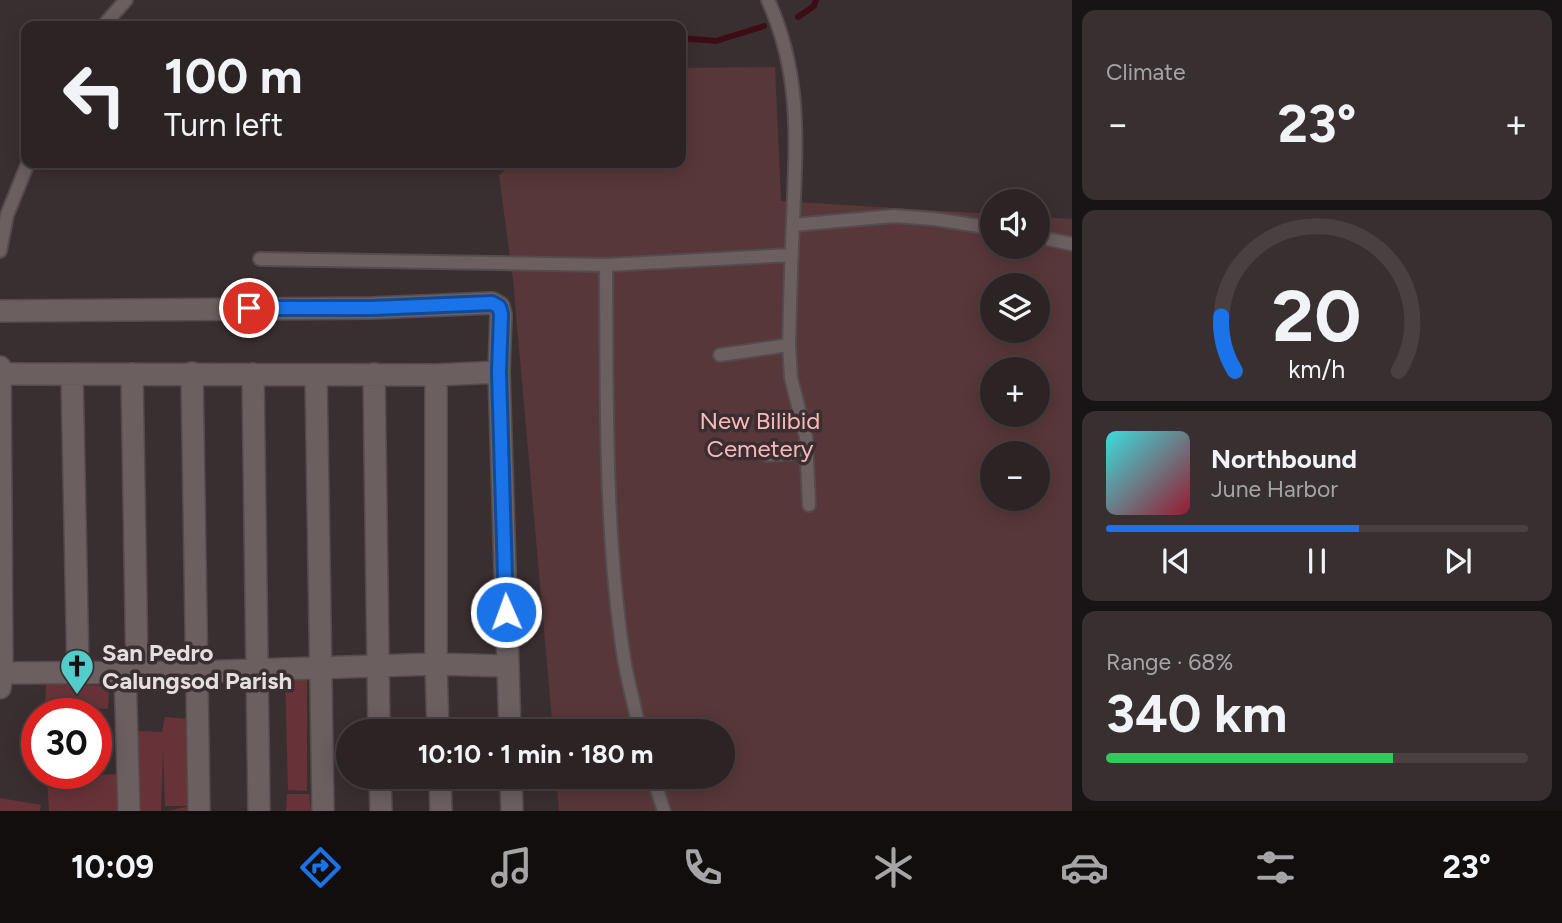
<!DOCTYPE html>
<meta charset="utf-8">
<style>
body{margin:0;font-family:Figtree,sans-serif;background:#382f31;color:#f1f3f6;height:100vh;display:flex;flex-direction:column;font-size:26px;white-space:nowrap}
*{box-sizing:border-box;margin:0}
p{font-size:23px;color:#a6a4a6}
.icon{flex:none;width:38px;height:38px;fill:none;stroke:currentColor;stroke-width:2;stroke-linecap:round;stroke-linejoin:round}
.map{position:relative;flex:1;overflow:hidden}
.drawer{display:flex;flex-direction:column;gap:10px;padding:10px;background:#181314;width:490px}
.drawer>*{flex:none}
.top-card{position:absolute;left:21px;top:21px;width:665px;height:147px;border-radius:14px;box-shadow:0 4px 18px #0003,0 0 0 2px #484041;background:#2c2324;color:#f1f3f6;overflow:hidden}
.tools{position:absolute;left:980px;top:189px;display:grid;gap:14px}
.tools a{display:grid;place-items:center;width:70px;height:70px;border-radius:50%;background:#2c2324;box-shadow:0 4px 18px #0003,0 0 0 2px #484041;font-size:35px}
.speed{position:absolute;left:21px;top:698px;display:flex;gap:14px;font-size:35px;font-weight:700;text-align:center}
.speed>*{display:grid;place-content:center;width:91px;height:91px;border-radius:50%;background:#2c2324;box-shadow:0 4px 18px #0003,0 0 0 2px #484041;line-height:1}
.speed .limit{border:10px solid #d22;background:#fff;color:#111}
.pin{position:absolute;display:grid;place-items:center;width:60px;height:60px;color:#fff;margin:-30px;border:4px solid #fff;border-radius:50%;box-shadow:0 2px 7px #0007}
.me{position:absolute;width:77px;margin:-38px;rotate:358deg;stroke-linejoin:round;filter:drop-shadow(0 0 5px #0008)}
.turn{display:flex;align-items:center;gap:24px;height:147px;padding:0 28px;font-size:32px}
.turn .icon{width:91px;height:91px;stroke-width:2.5}
.turn b{display:block;font-size:49px;line-height:60px}
.big{font-size:52px;font-weight:700;line-height:1.1}
.drawer .card{flex:1;display:flex;flex-direction:column;justify-content:center;gap:10px;min-width:0;padding:0 24px;border-radius:14px;background:#382f31}
.drawer .dial{align-items:center;gap:0}
.dial svg{height:182px;overflow:visible;fill:none;stroke:#484041;stroke-width:7;stroke-linecap:round;text-anchor:middle}
.dial text{fill:#f1f3f6;stroke:none}
.song{display:flex;align-items:center;gap:21px}
.cover{width:84px;height:84px;border-radius:10px;background:linear-gradient(135deg,hsl(180 70% 55%),hsl(350 70% 35%))}
.played{height:7px;border-radius:4px;background:linear-gradient(90deg,#1a73e8 60%,#484041 60%)}
.keys{display:flex;justify-content:space-around;direction:ltr}
.heat{display:flex;justify-content:space-between;align-items:center;font-size:38px;direction:ltr}
.charge{height:10px;border-radius:5px;background:linear-gradient(90deg,#34c759 68%,#484041 0)}
.trip{position:absolute;left:336px;top:719px;width:399px;height:70px;border-radius:35px;background:#2c2324;box-shadow:0 4px 18px #0003,0 0 0 2px #484041;font-weight:700;line-height:70px;text-align:center}
.dock{display:flex;height:112px;justify-content:space-around;align-items:center;background:#120e0e;color:#a6a4a6}
.dock .icon{width:49px;height:49px}
.dock .active{color:#1a73e8}
.dock b{font-size:32px;color:#f1f3f6}
main{display:flex;flex:1;min-height:0}
.map>svg:first-child{display:block}
</style>
<main>
<div class="map">
<svg width="1072" height="811" viewBox="0 0 1072 811">
<rect width="100%" height="100%" fill="#3a2f30"/>
<path fill="#58373a" fill-rule="evenodd" d="M 775,67 L 781,201 L 992,214 L 992,247 L 1038,247 L 1038,217 L 1072,219 L 1072,811 L 559,811 L 556,777 L 723,777 L 723,732 L 553,731 L 513,280 L 499,175 L 514,163 L 681,163 L 681,68 ZM 992,285 L 1038,285 L 1038,331 L 992,331 ZM 992,369 L 1038,369 L 1038,415 L 992,415 ZM 992,453 L 1038,453 L 1038,499 L 992,499 Z"/>
<g fill="none" stroke-linecap="round" stroke-linejoin="round">
<path stroke="#3d0d16" stroke-width="6" d="M 798,17 L 814,6 L 816,0
M 681,38 L 716,41 L 764,26"/>
</g>
<path fill="#673339" d="M 307,673 L 307,791 L 288,790 L 285,674 Z
M 46,684 L 109,686 L 108,709 L 45,706 Z
M 165,717 L 188,719 L 190,811 L 167,811 L 190,806 L 165,806 L 163,749 L 161,811 L 137,811 L 135,731 L 162,732 Z
M 96,728 L 106,728 L 106,759 L 96,759 Z
M 119,774 L 121,811 L 49,811 L 47,778 Z
M 287,794 L 309,794 L 311,811 L 286,811 Z
M 0,798 L 41,805 L 40,811 L 0,811 Z"/>
<g fill="none" stroke-linecap="round" stroke-linejoin="round">
<g stroke="#544b4c" stroke-width="16">
<path id="service" d="M 768,0 C 802,76 796,141 793,222 C 791,263 790,304 789,345 L 791,378 L 806,437 L 809,505
M 103,26 L 126,0
M 793,225 L 894,216 L 934,219 L 992,228
M 1038,237 L 1072,244
M 0,251 L 7,215 L 28,163
M 260,259 L 606,265 L 792,255
M 606,265 C 607,396 604,529 624,659 C 628,683 635,707 640,732
M 720,355 L 789,345
M 767,455 L 807,452
M 653,777 L 664,811"/>
</g>
<g stroke="#544b4c" stroke-width="24">
<path id="minor" d="M 0,311 L 372,308 L 492,303 L 499,307 L 501,315 L 499,372 L 510,732
M 192,373 L 199,811
M 0,374 L 436,375 L 499,372
M 72,374 L 78,672
M 132,374 L 137,671
M 253,374 L 259,811
M 374,374 L 379,732
M 316,375 L 323,811
M 436,375 L 436,664 L 438,732
M 125,671 L 129,811
M 0,673 L 195,672 L 436,664 L 507,666
M 380,777 L 381,811
M 440,777 L 441,811
M 511,777 L 512,811"/>
</g>
<g stroke="#544b4c" stroke-width="24">
<path id="tertiary" d="M 0,367 L 2,673 L 0,688"/>
</g>
<use href="#service" stroke="#6b5f60" stroke-width="12"/>
<use href="#minor" stroke="#6b5f60" stroke-width="21"/>
<use href="#tertiary" stroke="#6b5f60" stroke-width="21"/>
</g>
<g fill="none" stroke-linecap="round" stroke-linejoin="round">
<g stroke="#114b97" stroke-width="18">
<path id="route" d="M 249,308 L 372,308 L 492,303 L 499,307 L 501,314 L 499,372 L 506,612"/>
</g>
<use href="#route" stroke="#1a73e8" stroke-width="12"/>
</g>
<defs>
<g id="church-pin" transform="scale(1.75)"><path d="M0 17L-7.5 6A9.5 9.5 0 1 1 7.5 6Z" fill="#52cdcc" stroke="#3a2f30"/><path d="M-1.2-6h2.4v3.5h3.3v2.4h-3.3V6h-2.4V-.1h-3.3v-2.4h3.3Z" fill="#111"/></g>
</defs>
<g fill-rule="evenodd">
<use href="#church-pin" x="77" y="666"/>
</g>
<g text-anchor="middle" dominant-baseline="central" stroke-width="7" stroke-linejoin="round" paint-order="stroke">
<g font-size="24" fill="#feb6bb" stroke="#3a2f30">
<text x="760" y="420">New Bilibid<tspan x="760" dy="28">Cemetery</tspan></text>
</g>
<g font-size="24" font-weight="bold" fill="#e5dedf" stroke="#3a2f30" text-anchor="start">
<text x="102" y="652">San Pedro<tspan x="102" dy="28">Calungsod Parish</tspan></text>
</g>
</g>
</svg>
<div class="tools">
<a><svg class="icon" aria-label="sound" viewBox="0 0 24 24"><path d="M4 9h4l5-4v14l-5-4H4zM17 9q2 3 0 6"/></svg></a>
<a><svg class="icon" aria-label="layers" viewBox="0 0 24 24"><path d="M12 4l9 5-9 5-9-5zM3 14l9 5 9-5"/></svg></a>
<a>+</a>
<a>−</a>
</div>
<div class="speed"><div class="limit">30</div></div>
<div class="pin" style="left:249px;top:308px;background:#d93025"><svg class="icon" aria-label="arrive" viewBox="0 0 24 24"><path d="M6 21V4h12l-3 4 3 4H6"/></svg></div>
<svg class="me" style="left:506px;top:612px" viewBox="-20 -20 40 40"><circle r="17" fill="#1a73e8" stroke="#fff" stroke-width="3"/><path d="M0-11L8 9 0 5-8 9z" fill="#fff"/></svg>
<div class="trip">10:10 · 1 min · 180 m</div>
<div class="top-card">
<div class="turn"><svg class="icon" aria-label="left" viewBox="0 0 24 24"><path d="M17 20v-9H6M10 6l-5 5 5 5"/></svg><div><b>100 m</b>Turn left</div></div>
</div>
</div>
<section class="drawer">
<div class="card"><p>Climate</p>
<div class="heat"><a>−</a><b class="big">23°</b><a>+</a></div>
</div>
<div class="card dial"><svg viewBox="0 0 100 80">
<path d="M14 69A42 42 0 1 1 86 69"/>
<path d="M14 69A42 42 0 0 1 8 45" stroke="#1a73e8"/>
<text x="50" y="56" font-size="32" font-weight="700">20</text>
<text x="50" y="72" font-size="11">km/h</text>
</svg></div>
<div class="card">
<div class="song"><i class="cover"></i><div><b>Northbound</b><p>June Harbor</p></div></div>
<div class="played"></div>
<div class="keys"><svg class="icon" aria-label="previous" viewBox="0 0 24 24"><path d="M18 5L8 12l10 7zM5 5v14"/></svg><svg class="icon" aria-label="pause" viewBox="0 0 24 24"><path d="M8 5v14M16 5v14"/></svg><svg class="icon" aria-label="next" viewBox="0 0 24 24"><path d="M6 5l10 7-10 7zM19 5v14"/></svg></div>
</div>
<div class="card"><p>Range · 68%</p><b class="big">340 km</b><div class="charge"></div></div>
</section>
</main>
<nav class="dock">
<b>10:09</b>
<svg class="icon active" aria-label="directions" viewBox="0 0 24 24"><path d="M12 3l9 9-9 9-9-9zM9 14v-3h6M13 9l2 2-2 2"/></svg>
<svg class="icon" aria-label="music" viewBox="0 0 24 24"><path d="M9 18V5l10-2v13"/><circle cx="6" cy="18" r="3"/><circle cx="16" cy="16" r="3"/></svg>
<svg class="icon" aria-label="phone" viewBox="0 0 24 24"><path d="M5 4h4l2 5-3 2q2 4 5 5l2-3 5 2v4C11 20 4 13 5 4z"/></svg>
<svg class="icon" aria-label="climate" viewBox="0 0 24 24"><path d="M12 3v18M4 7l16 10M4 17L20 7"/></svg>
<svg class="icon" aria-label="car" viewBox="0 0 24 24"><path d="M5 17H2v-5l4-1 3-4h7l3 4 3 1v5h-3M9 17h6M6 11h13"/><circle cx="7" cy="17" r="2"/><circle cx="17" cy="17" r="2"/></svg>
<svg class="icon" aria-label="filters" viewBox="0 0 24 24"><path d="M4 7h16M4 17h16"/><circle cx="9" cy="7" r="2"/><circle cx="15" cy="17" r="2"/></svg>
<b>23°</b>
</nav>
